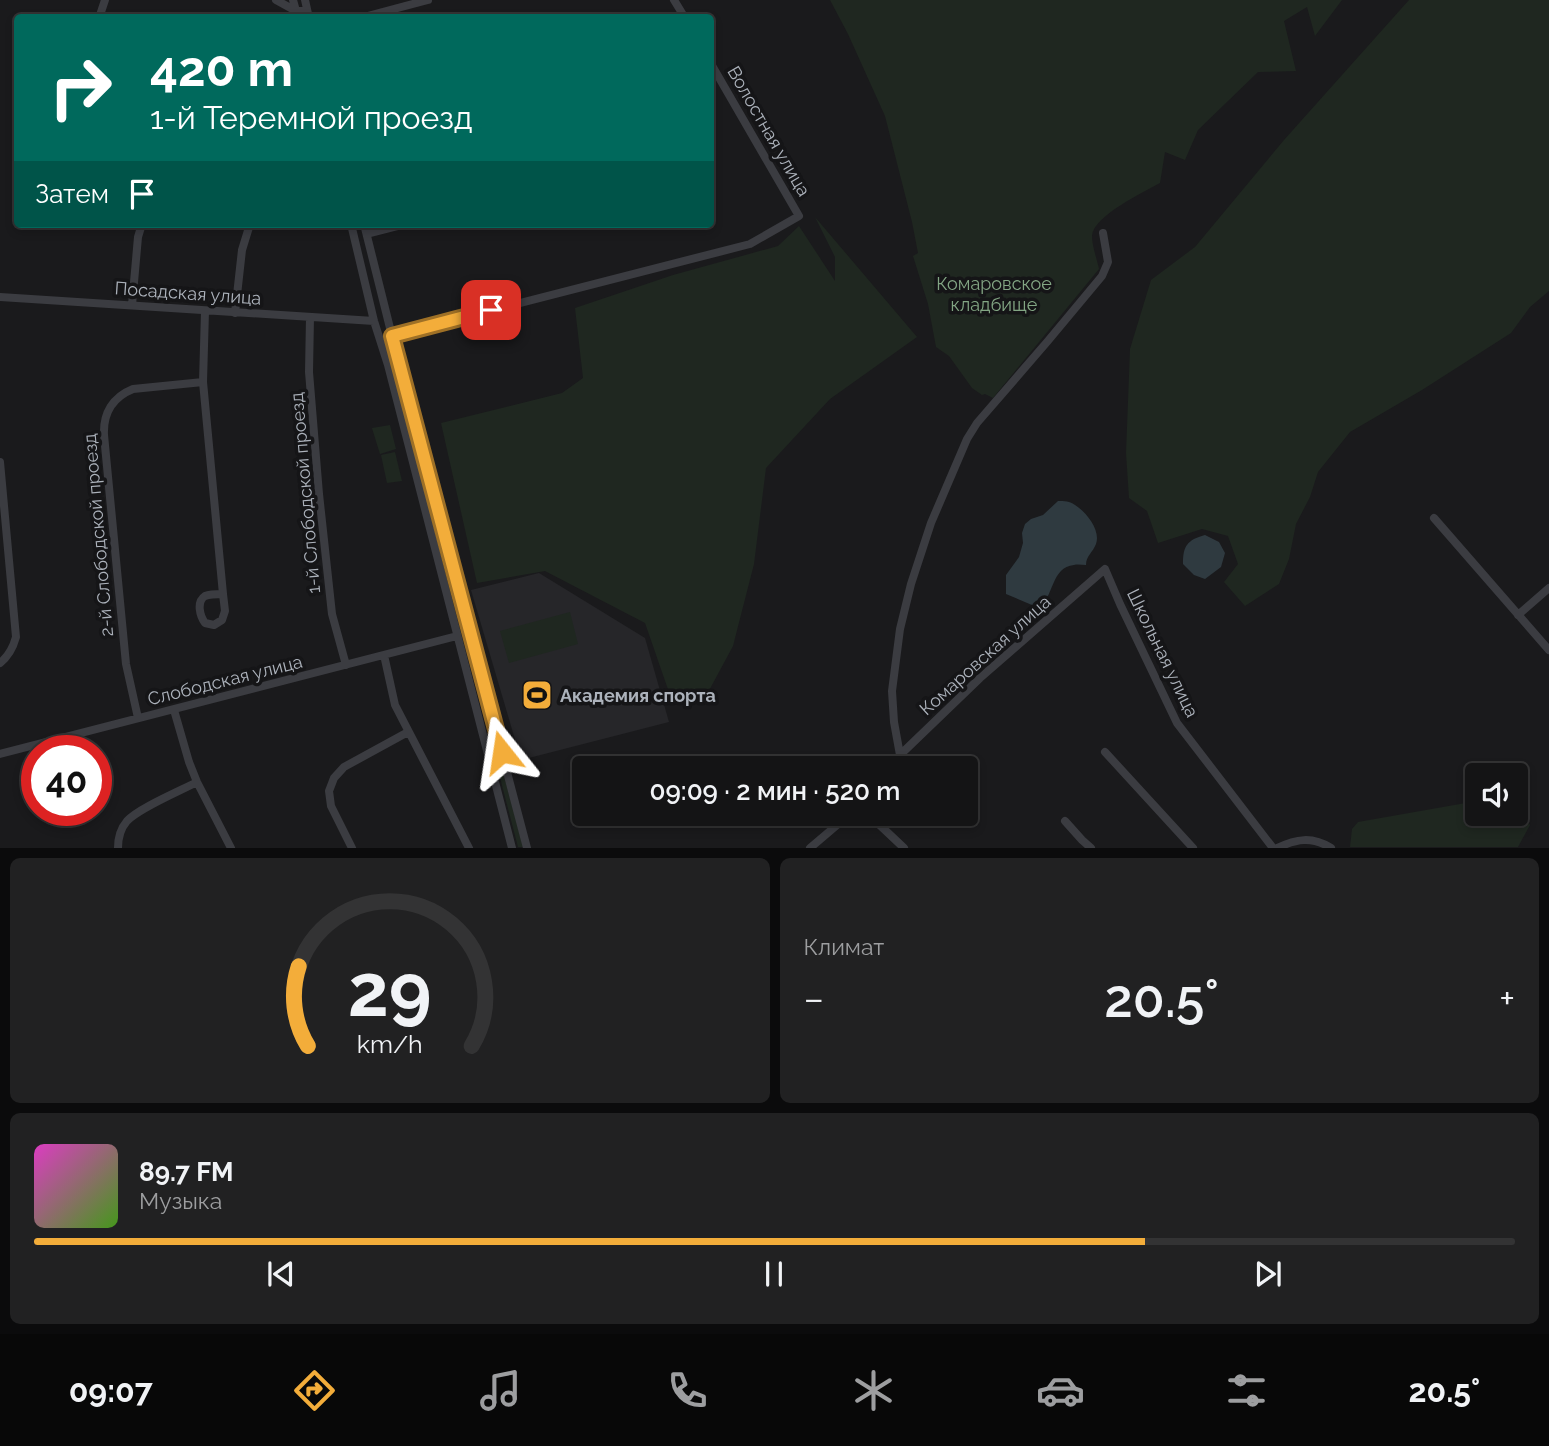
<!DOCTYPE html>
<html lang="ru">
<meta charset="utf-8">
<style>
body{margin:0;font-family:Raleway,sans-serif;background:#212122;color:#f1f3f6;height:100vh;display:flex;flex-direction:column;font-size:26px;white-space:nowrap}
*{box-sizing:border-box;margin:0}
p{font-size:23px;color:#9d9ea0}
.icon{flex:none;width:38px;height:38px;fill:none;stroke:currentColor;stroke-width:2;stroke-linecap:round;stroke-linejoin:round}
.map{position:relative;height:848px;overflow:hidden}
.panel{display:flex;flex-direction:column;gap:10px;padding:10px;background:#0b0b0c;flex:1}
.panel>*{flex:none}
.banner{position:absolute;left:14px;top:14px;width:700px;height:214px;border-radius:7px;box-shadow:0 4px 10px #0003,0 0 0 2px #333334;background:#00695c;color:#fff;overflow:hidden}
.tools{position:absolute;left:1465px;top:763px;display:grid;gap:14px}
.tools a{display:grid;place-items:center;width:63px;height:63px;border-radius:7px;background:#141415;box-shadow:0 4px 10px #0003,0 0 0 2px #333334;font-size:35px}
.speed{position:absolute;left:21px;top:735px;display:flex;gap:14px;font-size:35px;font-weight:700;text-align:center}
.speed>*{display:grid;place-content:center;width:91px;height:91px;border-radius:50%;background:#141415;box-shadow:0 4px 10px #0003,0 0 0 2px #333334;line-height:1}
.speed .limit{border:10px solid #d22;background:#fff;color:#111}
.pin{position:absolute;display:grid;place-items:center;width:60px;height:60px;color:#fff;margin:-30px;border-radius:14px;box-shadow:0 4px 10px #0006}
.me{position:absolute;width:77px;margin:-38px;rotate:345deg;stroke-linejoin:round;filter:drop-shadow(0 0 5px #0008)}
.turn{display:flex;align-items:center;gap:24px;height:147px;padding:0 21px;font-size:32px}
.turn .icon{width:91px;height:91px;stroke-width:2.5}
.turn b{display:block;font-size:49px;line-height:60px}
.then{display:flex;align-items:center;height:66px;padding:0 21px;background:#0003;gap:14px;font-size:26px}
.big{font-size:52px;font-weight:600;line-height:1.1}
.panel .tile{flex:1;display:flex;flex-direction:column;justify-content:center;gap:10px;min-width:0;padding:0 24px;border-radius:10px;background:#212122}
.panel .dial{align-items:center;gap:0}
.dial svg{height:182px;overflow:visible;fill:none;stroke:#333334;stroke-width:7;stroke-linecap:round;text-anchor:middle}
.dial text{fill:#f1f3f6;stroke:none}
.song{display:flex;align-items:center;gap:21px}
.cover{width:84px;height:84px;border-radius:10px;background:linear-gradient(135deg,hsl(310 70% 55%),hsl(100 70% 35%))}
.played{height:7px;border-radius:4px;background:linear-gradient(90deg,#f3ad3a 75%,#333334 75%)}
.keys{display:flex;justify-content:space-around;direction:ltr}
.heat{display:flex;justify-content:space-between;align-items:center;font-size:38px;direction:ltr}
.panel .tiles{flex:1;display:grid;gap:10px;grid-template-columns:1fr 1fr}
.tile:last-child{grid-column:span 2}
.trip{position:absolute;left:572px;top:756px;width:406px;height:70px;border-radius:7px;background:#141415;box-shadow:0 4px 10px #0003,0 0 0 2px #333334;font-weight:600;line-height:70px;text-align:center}
.tab-bar{display:flex;height:112px;justify-content:space-around;align-items:center;background:#080808;color:#9d9ea0}
.tab-bar .icon{width:49px;height:49px}
.tab-bar .active{color:#f3ad3a}
.tab-bar b{font-size:32px;color:#f1f3f6}
.map>svg:first-child{display:block}
</style>
<div class="map">
<svg width="1549" height="848" viewBox="0 0 1549 848">
<rect width="100%" height="100%" fill="#1a1a1c"/>
<path fill="#262629" d="M 539,573 L 645,638 L 669,722 L 521,760 L 471,590 Z"/>
<path fill="#1f2720" d="M 830,0 L 1342,0 L 1315,36 L 1307,7 L 1284,21 L 1296,71 L 1258,72 L 1198,130 L 1185,160 L 1165,152 L 1160,183 C 1144,192 1093,216 1092,236 C 1092,246 1097,259 1099,269 L 993,398 L 985,394 L 982,395 L 972,388 L 949,356 L 936,347 L 928,304 L 913,256 L 918,253 L 912,222 L 885,116 L 848,34 Z
M 1409,0 L 1549,0 L 1549,291 L 1530,307 L 1511,333 L 1422,390 L 1350,432 L 1318,472 L 1310,497 L 1296,524 L 1289,559 L 1279,584 L 1245,606 L 1224,582 L 1238,564 L 1228,536 L 1202,529 L 1158,543 L 1147,511 L 1129,498 L 1126,453 L 1130,349 L 1151,280 L 1195,247 L 1284,140 Z
M 815,217 L 917,337 L 830,399 L 766,468 L 754,564 L 733,646 L 705,698 L 671,698 L 645,623 L 545,571 L 477,583 L 441,423 L 562,393 L 583,378 L 575,308 L 673,275 L 778,246 L 799,226 L 835,281 L 835,257 Z
M 391,341 L 459,604 L 455,605 L 387,343 Z
M 390,425 L 396,449 L 380,454 L 372,428 Z
M 395,452 L 402,481 L 387,483 L 381,455 Z
M 570,612 L 578,644 L 509,663 L 500,631 Z
M 492,736 L 494,738 L 523,847 L 518,847 L 490,739 Z
M 1477,801 L 1477,814 L 1516,814 L 1516,806 L 1530,825 L 1518,847 L 1350,847 L 1352,829 L 1358,822 Z"/>
<path fill="#2f3a40" d="M 1058,501 C 1064,501 1070,501 1075,505 C 1086,512 1101,530 1096,544 C 1093,552 1086,556 1086,565 C 1082,565 1078,564 1074,565 C 1051,567 1054,597 1039,608 L 1006,594 L 1006,575 L 1019,557 L 1023,543 L 1022,533 L 1025,524 L 1031,519 L 1043,515 Z
M 1205,535 L 1219,542 L 1225,553 L 1221,567 L 1205,579 L 1194,575 L 1183,564 C 1183,546 1187,540 1205,535 Z"/>
<g fill="none" stroke-linecap="round" stroke-linejoin="round">
<path stroke="#3b3c41" stroke-width="8" d="M 276,0 L 296,11 L 307,11
M 293,0 L 298,18
M 305,0 L 309,18
M 674,0 L 685,18
M 99,18 L 105,0
M 360,18 L 428,0
M 351,224 L 374,321 L 388,365 L 512,848
M 364,224 L 392,336 L 527,848
M 367,234 L 406,224
M 0,297 L 374,321
M 132,305 L 138,237 L 142,224
M 205,311 L 203,382 L 223,594 C 218,594 210,594 205,596 C 196,602 200,616 205,623 L 214,625 L 222,620 L 225,611 L 223,594
M 235,313 L 242,250 L 250,224
M 310,317 L 309,372 L 319,494 L 332,614 L 346,665
M 392,336 L 750,244 L 799,216 L 710,62
M 0,462 L 16,637 C 13,648 9,656 0,663
M 1434,518 L 1549,650
M 1518,615 L 1549,588
M 384,655 L 395,705 L 469,848
M 174,710 L 189,762 L 197,782 L 231,848
M 138,718 L 126,664 L 104,435 C 103,413 113,397 133,389 L 203,382
M 1105,752 L 1193,848
M 0,754 L 457,636
M 900,755 L 894,722 L 892,691 L 900,629 L 911,584 L 931,523 L 967,439 L 977,423 L 1047,342 L 1102,276 L 1108,262 L 1103,233
M 891,768 L 900,755 L 980,678 L 1105,569 L 1120,604 L 1177,723 L 1273,848
M 868,814 L 904,848
M 1065,821 L 1082,840 L 1091,848
M 118,848 C 118,838 121,828 127,821 C 139,808 180,791 197,782
M 352,848 L 331,806 L 329,791 L 334,778 L 344,767 L 408,732
M 810,848 L 850,814
M 1277,848 C 1296,839 1312,836 1331,848"/>
</g>
<g fill="none" stroke-linecap="round" stroke-linejoin="round">
<g stroke="#9e7026" stroke-width="18">
<path id="route" d="M 491,310 L 392,336 L 502,752"/>
</g>
<use href="#route" stroke="#f3ad3a" stroke-width="12"/>
</g>
<defs>
<g id="stadium-square" transform="scale(1.575)"><rect x="-9" y="-9" width="18" height="18" rx="4" fill="#f3ad3a" stroke="#151517"/><path d="M0-5a6.5 5 0 1 0 0 10a6.5 5 0 1 0 0-10ZM-3.5-1.8h7v3.6h-7Z" fill="#111"/></g>
</defs>
<g fill-rule="evenodd">
<use href="#stadium-square" x="537" y="695"/>
</g>
<g text-anchor="middle" dominant-baseline="central" stroke-width="7" stroke-linejoin="round" paint-order="stroke">
<g font-size="18" fill="#acb2bb" stroke="#151517">
<text transform="translate(769 131) rotate(60)">Волостная улица</text>
<text transform="translate(188 293) rotate(4)">Посадская улица</text>
<text transform="translate(305 493) rotate(-95)">1-й Слободской проезд</text>
<text transform="translate(98 535) rotate(-95)">2-й Слободской проезд</text>
<text transform="translate(1163 653) rotate(64)">Школьная улица</text>
<text transform="translate(985 655) rotate(-42)">Комаровская улица</text>
<text transform="translate(225 680) rotate(-14)">Слободская улица</text>
</g>
<g font-size="18" fill="#83a684" stroke="#151517">
<text x="994" y="283">Комаровское<tspan x="994" dy="21">кладбище</tspan></text>
</g>
<g font-size="18" font-weight="bold" fill="#acb2bb" stroke="#151517" text-anchor="start">
<text x="560" y="695">Академия спорта</text>
</g>
</g>
</svg>
<div class="tools">
<a><svg class="icon" aria-label="sound" viewBox="0 0 24 24"><path d="M4 9h4l5-4v14l-5-4H4zM17 9q2 3 0 6"/></svg></a>
</div>
<div class="speed"><div class="limit">40</div></div>
<div class="pin" style="left:491px;top:310px;background:#d93025"><svg class="icon" aria-label="arrive" viewBox="0 0 24 24"><path d="M6 21V4h12l-3 4 3 4H6"/></svg></div>
<svg class="me" style="left:502px;top:752px" viewBox="-20 -20 40 40"><path d="M0-17L14 15 0 8-14 15z" fill="#f3ad3a" stroke="#fff" stroke-width="4"/></svg>
<div class="trip">09:09 · 2 мин · 520 m</div>
<div class="banner">
<div class="turn"><svg class="icon" aria-label="right" viewBox="0 0 24 24"><path d="M7 20v-9h11M14 6l5 5-5 5"/></svg><div><b>420 m</b>1-й Теремной проезд</div></div>
<div class="then">Затем<svg class="icon" aria-label="arrive" viewBox="0 0 24 24"><path d="M6 21V4h12l-3 4 3 4H6"/></svg></div>
</div>
</div>
<section class="panel">
<div class="tiles">
<div class="tile dial"><svg viewBox="0 0 100 80">
<path d="M14 69A42 42 0 1 1 86 69"/>
<path d="M14 69A42 42 0 0 1 10 34" stroke="#f3ad3a"/>
<text x="50" y="56" font-size="32" font-weight="700">29</text>
<text x="50" y="72" font-size="11">km/h</text>
</svg></div>
<div class="tile"><p>Климат</p>
<div class="heat"><a>−</a><b class="big">20.5°</b><a>+</a></div>
</div>
<div class="tile">
<div class="song"><i class="cover"></i><div><b>89.7 FM</b><p>Музыка</p></div></div>
<div class="played"></div>
<div class="keys"><svg class="icon" aria-label="previous" viewBox="0 0 24 24"><path d="M18 5L8 12l10 7zM5 5v14"/></svg><svg class="icon" aria-label="pause" viewBox="0 0 24 24"><path d="M8 5v14M16 5v14"/></svg><svg class="icon" aria-label="next" viewBox="0 0 24 24"><path d="M6 5l10 7-10 7zM19 5v14"/></svg></div>
</div>
</div>
</section>
<nav class="tab-bar">
<b>09:07</b>
<svg class="icon active" aria-label="directions" viewBox="0 0 24 24"><path d="M12 3l9 9-9 9-9-9zM9 14v-3h6M13 9l2 2-2 2"/></svg>
<svg class="icon" aria-label="music" viewBox="0 0 24 24"><path d="M9 18V5l10-2v13"/><circle cx="6" cy="18" r="3"/><circle cx="16" cy="16" r="3"/></svg>
<svg class="icon" aria-label="phone" viewBox="0 0 24 24"><path d="M5 4h4l2 5-3 2q2 4 5 5l2-3 5 2v4C11 20 4 13 5 4z"/></svg>
<svg class="icon" aria-label="climate" viewBox="0 0 24 24"><path d="M12 3v18M4 7l16 10M4 17L20 7"/></svg>
<svg class="icon" aria-label="car" viewBox="0 0 24 24"><path d="M5 17H2v-5l4-1 3-4h7l3 4 3 1v5h-3M9 17h6M6 11h13"/><circle cx="7" cy="17" r="2"/><circle cx="17" cy="17" r="2"/></svg>
<svg class="icon" aria-label="filters" viewBox="0 0 24 24"><path d="M4 7h16M4 17h16"/><circle cx="9" cy="7" r="2"/><circle cx="15" cy="17" r="2"/></svg>
<b>20.5°</b>
</nav>
